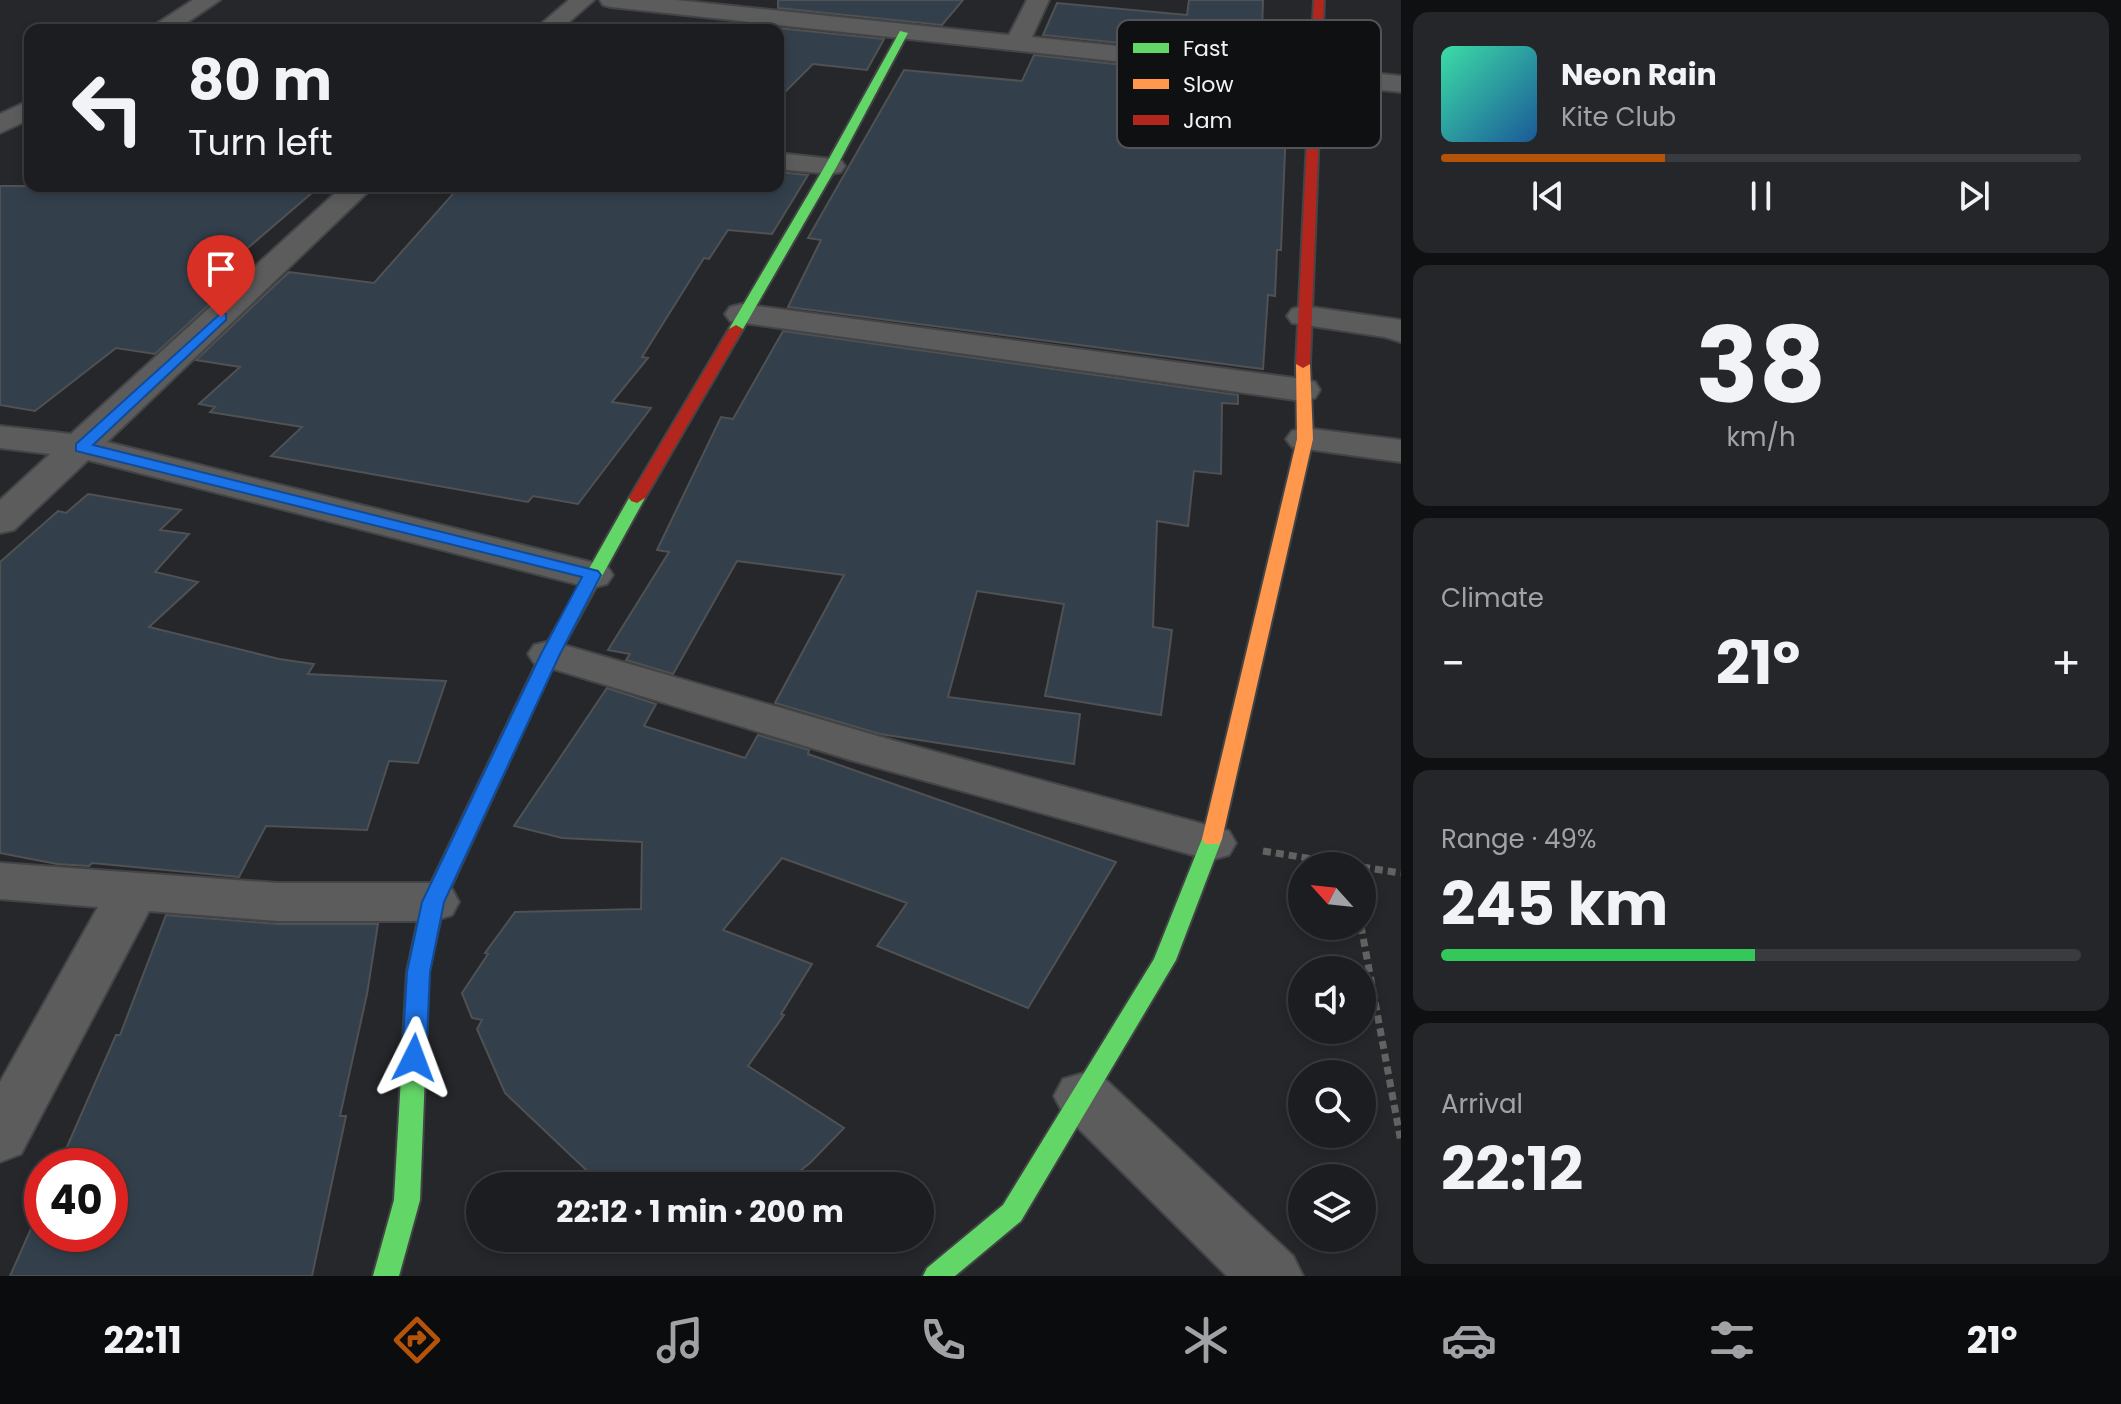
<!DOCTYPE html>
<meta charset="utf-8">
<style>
body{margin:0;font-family:Poppins,sans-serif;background:#252629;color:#f1f3f6;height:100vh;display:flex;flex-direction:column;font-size:30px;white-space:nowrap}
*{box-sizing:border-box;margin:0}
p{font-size:26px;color:#a0a2a5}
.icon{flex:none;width:44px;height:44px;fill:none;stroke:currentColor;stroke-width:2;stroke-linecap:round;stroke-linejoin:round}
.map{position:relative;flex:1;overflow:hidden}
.side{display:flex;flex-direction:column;gap:12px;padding:12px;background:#0f1012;width:720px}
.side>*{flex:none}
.banner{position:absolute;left:24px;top:24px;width:760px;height:168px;border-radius:16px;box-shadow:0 4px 12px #0003,0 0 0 2px #3a3b3e;background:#1c1d20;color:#f1f3f6;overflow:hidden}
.needle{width:52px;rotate:297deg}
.controls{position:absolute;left:1288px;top:852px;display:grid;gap:16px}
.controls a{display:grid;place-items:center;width:88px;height:88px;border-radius:50%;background:#1c1d20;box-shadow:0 4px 12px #0003,0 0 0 2px #3a3b3e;font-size:40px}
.speed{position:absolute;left:24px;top:1148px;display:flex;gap:16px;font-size:40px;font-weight:700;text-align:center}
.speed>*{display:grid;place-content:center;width:104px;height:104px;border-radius:50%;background:#1c1d20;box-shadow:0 4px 12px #0003,0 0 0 2px #3a3b3e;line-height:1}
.speed .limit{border:12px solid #d22;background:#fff;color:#111}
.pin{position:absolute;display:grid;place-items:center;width:68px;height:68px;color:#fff;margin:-82px -34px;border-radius:50% 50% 50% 0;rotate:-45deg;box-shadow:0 0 8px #0007}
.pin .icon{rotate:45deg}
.me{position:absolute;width:88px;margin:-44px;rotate:3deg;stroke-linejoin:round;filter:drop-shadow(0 0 6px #0008)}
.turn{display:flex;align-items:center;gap:28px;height:168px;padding:0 32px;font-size:36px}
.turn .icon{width:104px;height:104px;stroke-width:2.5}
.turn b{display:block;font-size:56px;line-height:68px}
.big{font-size:60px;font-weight:700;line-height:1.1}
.side .card{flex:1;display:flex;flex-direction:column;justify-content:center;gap:12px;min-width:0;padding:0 28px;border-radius:16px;background:#252629}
.side .dial{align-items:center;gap:0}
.dial b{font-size:104px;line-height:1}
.song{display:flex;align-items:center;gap:24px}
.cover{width:96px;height:96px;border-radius:12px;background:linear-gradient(135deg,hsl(160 70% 55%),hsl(210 70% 35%))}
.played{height:8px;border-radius:4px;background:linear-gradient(90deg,#b45309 35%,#3a3b3e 35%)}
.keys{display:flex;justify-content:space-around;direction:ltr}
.heat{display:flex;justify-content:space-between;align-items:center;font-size:44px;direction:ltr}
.charge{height:12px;border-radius:6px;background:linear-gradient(90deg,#34c759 49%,#3a3b3e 0)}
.trip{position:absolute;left:466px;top:1172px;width:468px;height:80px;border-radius:40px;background:#1c1d20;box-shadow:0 4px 12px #0003,0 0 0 2px #3a3b3e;font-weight:700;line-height:80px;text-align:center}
.dock{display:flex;height:128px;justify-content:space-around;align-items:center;background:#0b0c0d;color:#a0a2a5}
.dock .icon{width:56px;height:56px}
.dock .current{color:#b45309}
.dock b{font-size:36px;color:#f1f3f6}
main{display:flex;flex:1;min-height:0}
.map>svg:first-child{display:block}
</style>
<main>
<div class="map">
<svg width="1401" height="1276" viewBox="0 0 1401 1276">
<rect width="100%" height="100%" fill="#25272a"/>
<path fill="#33404c" stroke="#4f5153" stroke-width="2" d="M 778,0 L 963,0 L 942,25 L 778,8 Z
M 1189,0 L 1263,0 L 1262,30 L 1285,32 L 1281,60 L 1043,35 L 1057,3 L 1187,15 Z
M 778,28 L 884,39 L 867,70 L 813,64 L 778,99 Z
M 1034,55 L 1277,82 L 1274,101 L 1287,102 L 1281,250 L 1277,250 L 1275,296 L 1268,295 L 1263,369 L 788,307 L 821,240 L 808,238 L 904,70 L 1022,81 Z
M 778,172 L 808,175 L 772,234 L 728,230 L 709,259 L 704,258 L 642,357 L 648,358 L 612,402 L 651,408 L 578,504 L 533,496 L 528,502 L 271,456 L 302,427 L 210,412 L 215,407 L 199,404 L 240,367 L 196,360 L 289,272 L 374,283 L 460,186 L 778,186 Z
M 0,186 L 320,186 L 229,264 L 250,267 L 155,354 L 116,348 L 35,411 L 0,405 Z
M 783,331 L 1238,395 L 1238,404 L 1222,403 L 1221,474 L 1194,471 L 1188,526 L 1157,521 L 1153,627 L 1172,630 L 1161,715 L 1045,696 L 1064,604 L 977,591 L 948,697 L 1080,714 L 1074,764 L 880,734 L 775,703 L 844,575 L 737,561 L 673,674 L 626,660 L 630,654 L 608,650 L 669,552 L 657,550 L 721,417 L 733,419 Z
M 88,494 L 181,510 L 160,530 L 189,534 L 155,572 L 198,582 L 149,627 L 279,659 L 314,664 L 308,674 L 446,681 L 418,763 L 389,761 L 367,830 L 266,826 L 239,877 L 92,863 L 89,866 L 57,864 L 0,853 L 0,562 L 58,511 L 66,513 Z
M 607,688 L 656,704 L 644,726 L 745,758 L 758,735 L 809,750 L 808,754 L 1116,862 L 1028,1008 L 877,946 L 907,903 L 782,858 L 723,930 L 812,964 L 781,1014 L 784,1015 L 748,1066 L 844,1128 L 810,1163 L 781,1186 L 603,1186 L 505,1093 L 477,1029 L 482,1020 L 472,1018 L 462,993 L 488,954 L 485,953 L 515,912 L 641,909 L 642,842 L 562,838 L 514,826 Z
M 166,915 L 278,924 L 378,924 L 367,994 L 340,1116 L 346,1116 L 312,1276 L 10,1276 L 42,1204 L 42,1234 L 110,1234 L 110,1166 L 59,1165 L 116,1035 L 120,1035 Z"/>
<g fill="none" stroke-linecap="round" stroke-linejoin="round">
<g stroke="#424446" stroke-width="4">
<path id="street" d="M 193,0 L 220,0 L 176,30 L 147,30 Z
M 569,0 L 594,0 L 560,30 L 534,30 Z
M 600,0 L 676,0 L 1009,35 L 1027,0 L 1049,0 L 1032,37 L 1401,76 L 1401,92 L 611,7 L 603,5 Z
M 30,100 L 30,119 L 0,133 L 0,114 Z
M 778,153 L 841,160 L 845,166 L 841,172 L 831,174 L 778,169 Z
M 343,186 L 374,186 L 107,442 L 607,566 L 613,575 L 607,584 L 592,588 L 88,460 L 14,530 L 0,533 L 0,500 L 50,454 L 0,448 L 0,426 L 71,434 Z
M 742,304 L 1302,379 L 1315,382 L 1320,390 L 1315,398 L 1302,401 L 730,321 L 725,314 L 730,307 Z
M 1304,306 L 1401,320 L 1401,342 L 1385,337 L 1292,323 L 1287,316 L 1292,309 Z
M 1305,428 L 1401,440 L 1401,462 L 1292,447 L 1286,439 L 1292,431 Z
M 550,641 L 888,739 L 1229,831 L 1236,843 L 1229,855 L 1211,860 L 854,761 L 534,663 L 528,654 L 534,645 Z
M 0,863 L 278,883 L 433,883 L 452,889 L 459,902 L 452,915 L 433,921 L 278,921 L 149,911 L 21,1154 L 0,1162 L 0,1082 L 98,907 L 0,899 Z
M 1084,1073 L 1105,1079 L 1293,1256 L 1303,1276 L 1227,1276 L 1063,1113 L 1054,1096 L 1063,1079 Z"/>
</g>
<g stroke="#424446" stroke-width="4">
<path id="fast" d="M 900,31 L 908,33 L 837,166 L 743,329 L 736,333 L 731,332 L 729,329 L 825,166 Z
M 637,493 L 645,498 L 559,654 L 444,902 L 429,972 L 420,1200 L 399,1276 L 373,1276 L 394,1200 L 407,972 L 422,902 L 541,654 L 629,498 Z
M 1212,832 L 1219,834 L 1222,839 L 1176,960 L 1021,1221 L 955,1276 L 923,1276 L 927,1268 L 1003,1205 L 1154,959 L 1202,839 L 1205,834 Z"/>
</g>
<g stroke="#424446" stroke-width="4">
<path id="slow" d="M 1303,360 L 1310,364 L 1313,439 L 1222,839 L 1219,844 L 1205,844 L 1202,839 L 1297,439 L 1296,364 Z"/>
</g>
<g stroke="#424446" stroke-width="4">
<path id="jam" d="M 1314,0 L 1324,0 L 1310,364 L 1303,368 L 1296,364 Z
M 736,325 L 743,329 L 645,498 L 637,503 L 631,501 L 629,498 L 729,329 Z"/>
</g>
<path stroke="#616262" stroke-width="7" stroke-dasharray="8 5" stroke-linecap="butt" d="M 1263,851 L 1357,866
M 1362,867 L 1401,873
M 1361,926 L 1401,1142"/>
<use href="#street" fill="#5b5c5b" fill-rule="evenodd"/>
<use href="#fast" fill="#63d668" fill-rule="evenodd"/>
<use href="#slow" fill="#ff974d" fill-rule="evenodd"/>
<use href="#jam" fill="#b3261e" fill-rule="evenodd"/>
</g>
<path fill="#1a73e8" stroke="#114b97" stroke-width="2" d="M 221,313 L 226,314 L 226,320 L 93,445 L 598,571 L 601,575 L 560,654 L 444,902 L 430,972 L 426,1058 L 422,1064 L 414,1067 L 406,1064 L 402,1058 L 407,972 L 422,902 L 541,654 L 582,577 L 76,451 L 76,444 Z"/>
<rect x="1117" y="20" width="264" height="128" rx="12" fill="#0e1012" stroke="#525457" stroke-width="2"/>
<rect x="1133" y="43" width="36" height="10" fill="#63d668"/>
<rect x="1133" y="79" width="36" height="10" fill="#ff974d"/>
<rect x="1133" y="115" width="36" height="10" fill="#b3261e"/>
<g font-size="22" fill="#f1f4f7">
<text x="1183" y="56">Fast</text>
<text x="1183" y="92">Slow</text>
<text x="1183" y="128">Jam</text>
</g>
</svg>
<div class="controls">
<a><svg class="needle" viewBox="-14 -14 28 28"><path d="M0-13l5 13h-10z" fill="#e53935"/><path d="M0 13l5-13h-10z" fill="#a0a2a5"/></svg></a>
<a><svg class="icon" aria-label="sound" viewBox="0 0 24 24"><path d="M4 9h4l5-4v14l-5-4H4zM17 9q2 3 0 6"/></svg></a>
<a><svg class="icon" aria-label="search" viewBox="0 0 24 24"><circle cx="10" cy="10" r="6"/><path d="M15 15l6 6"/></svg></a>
<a><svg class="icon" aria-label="layers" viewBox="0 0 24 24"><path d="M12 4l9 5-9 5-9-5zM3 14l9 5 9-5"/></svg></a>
</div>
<div class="speed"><div class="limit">40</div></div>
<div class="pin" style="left:221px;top:317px;background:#d93025"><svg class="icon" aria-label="arrive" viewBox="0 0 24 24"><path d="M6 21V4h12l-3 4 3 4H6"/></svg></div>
<svg class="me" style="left:414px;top:1058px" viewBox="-20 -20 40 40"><path d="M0-17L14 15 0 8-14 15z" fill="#1a73e8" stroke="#fff" stroke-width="4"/></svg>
<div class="trip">22:12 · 1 min · 200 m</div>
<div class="banner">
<div class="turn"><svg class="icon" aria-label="left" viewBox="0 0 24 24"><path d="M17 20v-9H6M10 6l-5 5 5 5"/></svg><div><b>80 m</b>Turn left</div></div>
</div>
</div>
<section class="side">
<div class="card">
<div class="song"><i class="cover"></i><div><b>Neon Rain</b><p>Kite Club</p></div></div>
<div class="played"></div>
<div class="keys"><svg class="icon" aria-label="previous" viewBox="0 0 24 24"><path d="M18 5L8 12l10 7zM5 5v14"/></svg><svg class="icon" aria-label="pause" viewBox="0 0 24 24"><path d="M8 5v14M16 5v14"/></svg><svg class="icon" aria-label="next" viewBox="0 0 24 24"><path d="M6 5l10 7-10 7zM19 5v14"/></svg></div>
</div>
<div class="card dial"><b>38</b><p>km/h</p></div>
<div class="card"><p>Climate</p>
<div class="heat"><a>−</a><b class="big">21°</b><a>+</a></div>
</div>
<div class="card"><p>Range · 49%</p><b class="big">245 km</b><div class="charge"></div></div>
<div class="card"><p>Arrival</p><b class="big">22:12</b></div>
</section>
</main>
<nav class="dock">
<b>22:11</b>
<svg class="icon current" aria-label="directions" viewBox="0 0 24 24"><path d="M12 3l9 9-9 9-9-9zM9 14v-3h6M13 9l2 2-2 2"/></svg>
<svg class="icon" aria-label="music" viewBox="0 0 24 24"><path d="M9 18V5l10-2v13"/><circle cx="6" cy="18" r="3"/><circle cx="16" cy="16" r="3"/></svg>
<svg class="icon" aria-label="phone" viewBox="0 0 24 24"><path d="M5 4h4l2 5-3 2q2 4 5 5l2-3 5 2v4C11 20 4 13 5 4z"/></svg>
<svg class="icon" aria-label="climate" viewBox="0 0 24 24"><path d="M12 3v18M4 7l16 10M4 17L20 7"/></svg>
<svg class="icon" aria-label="car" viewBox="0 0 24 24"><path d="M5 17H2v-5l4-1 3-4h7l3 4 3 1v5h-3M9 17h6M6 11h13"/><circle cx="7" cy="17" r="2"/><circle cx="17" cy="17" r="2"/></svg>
<svg class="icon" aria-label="filters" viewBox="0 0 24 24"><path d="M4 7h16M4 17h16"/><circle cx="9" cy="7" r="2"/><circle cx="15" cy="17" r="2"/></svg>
<b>21°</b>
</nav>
